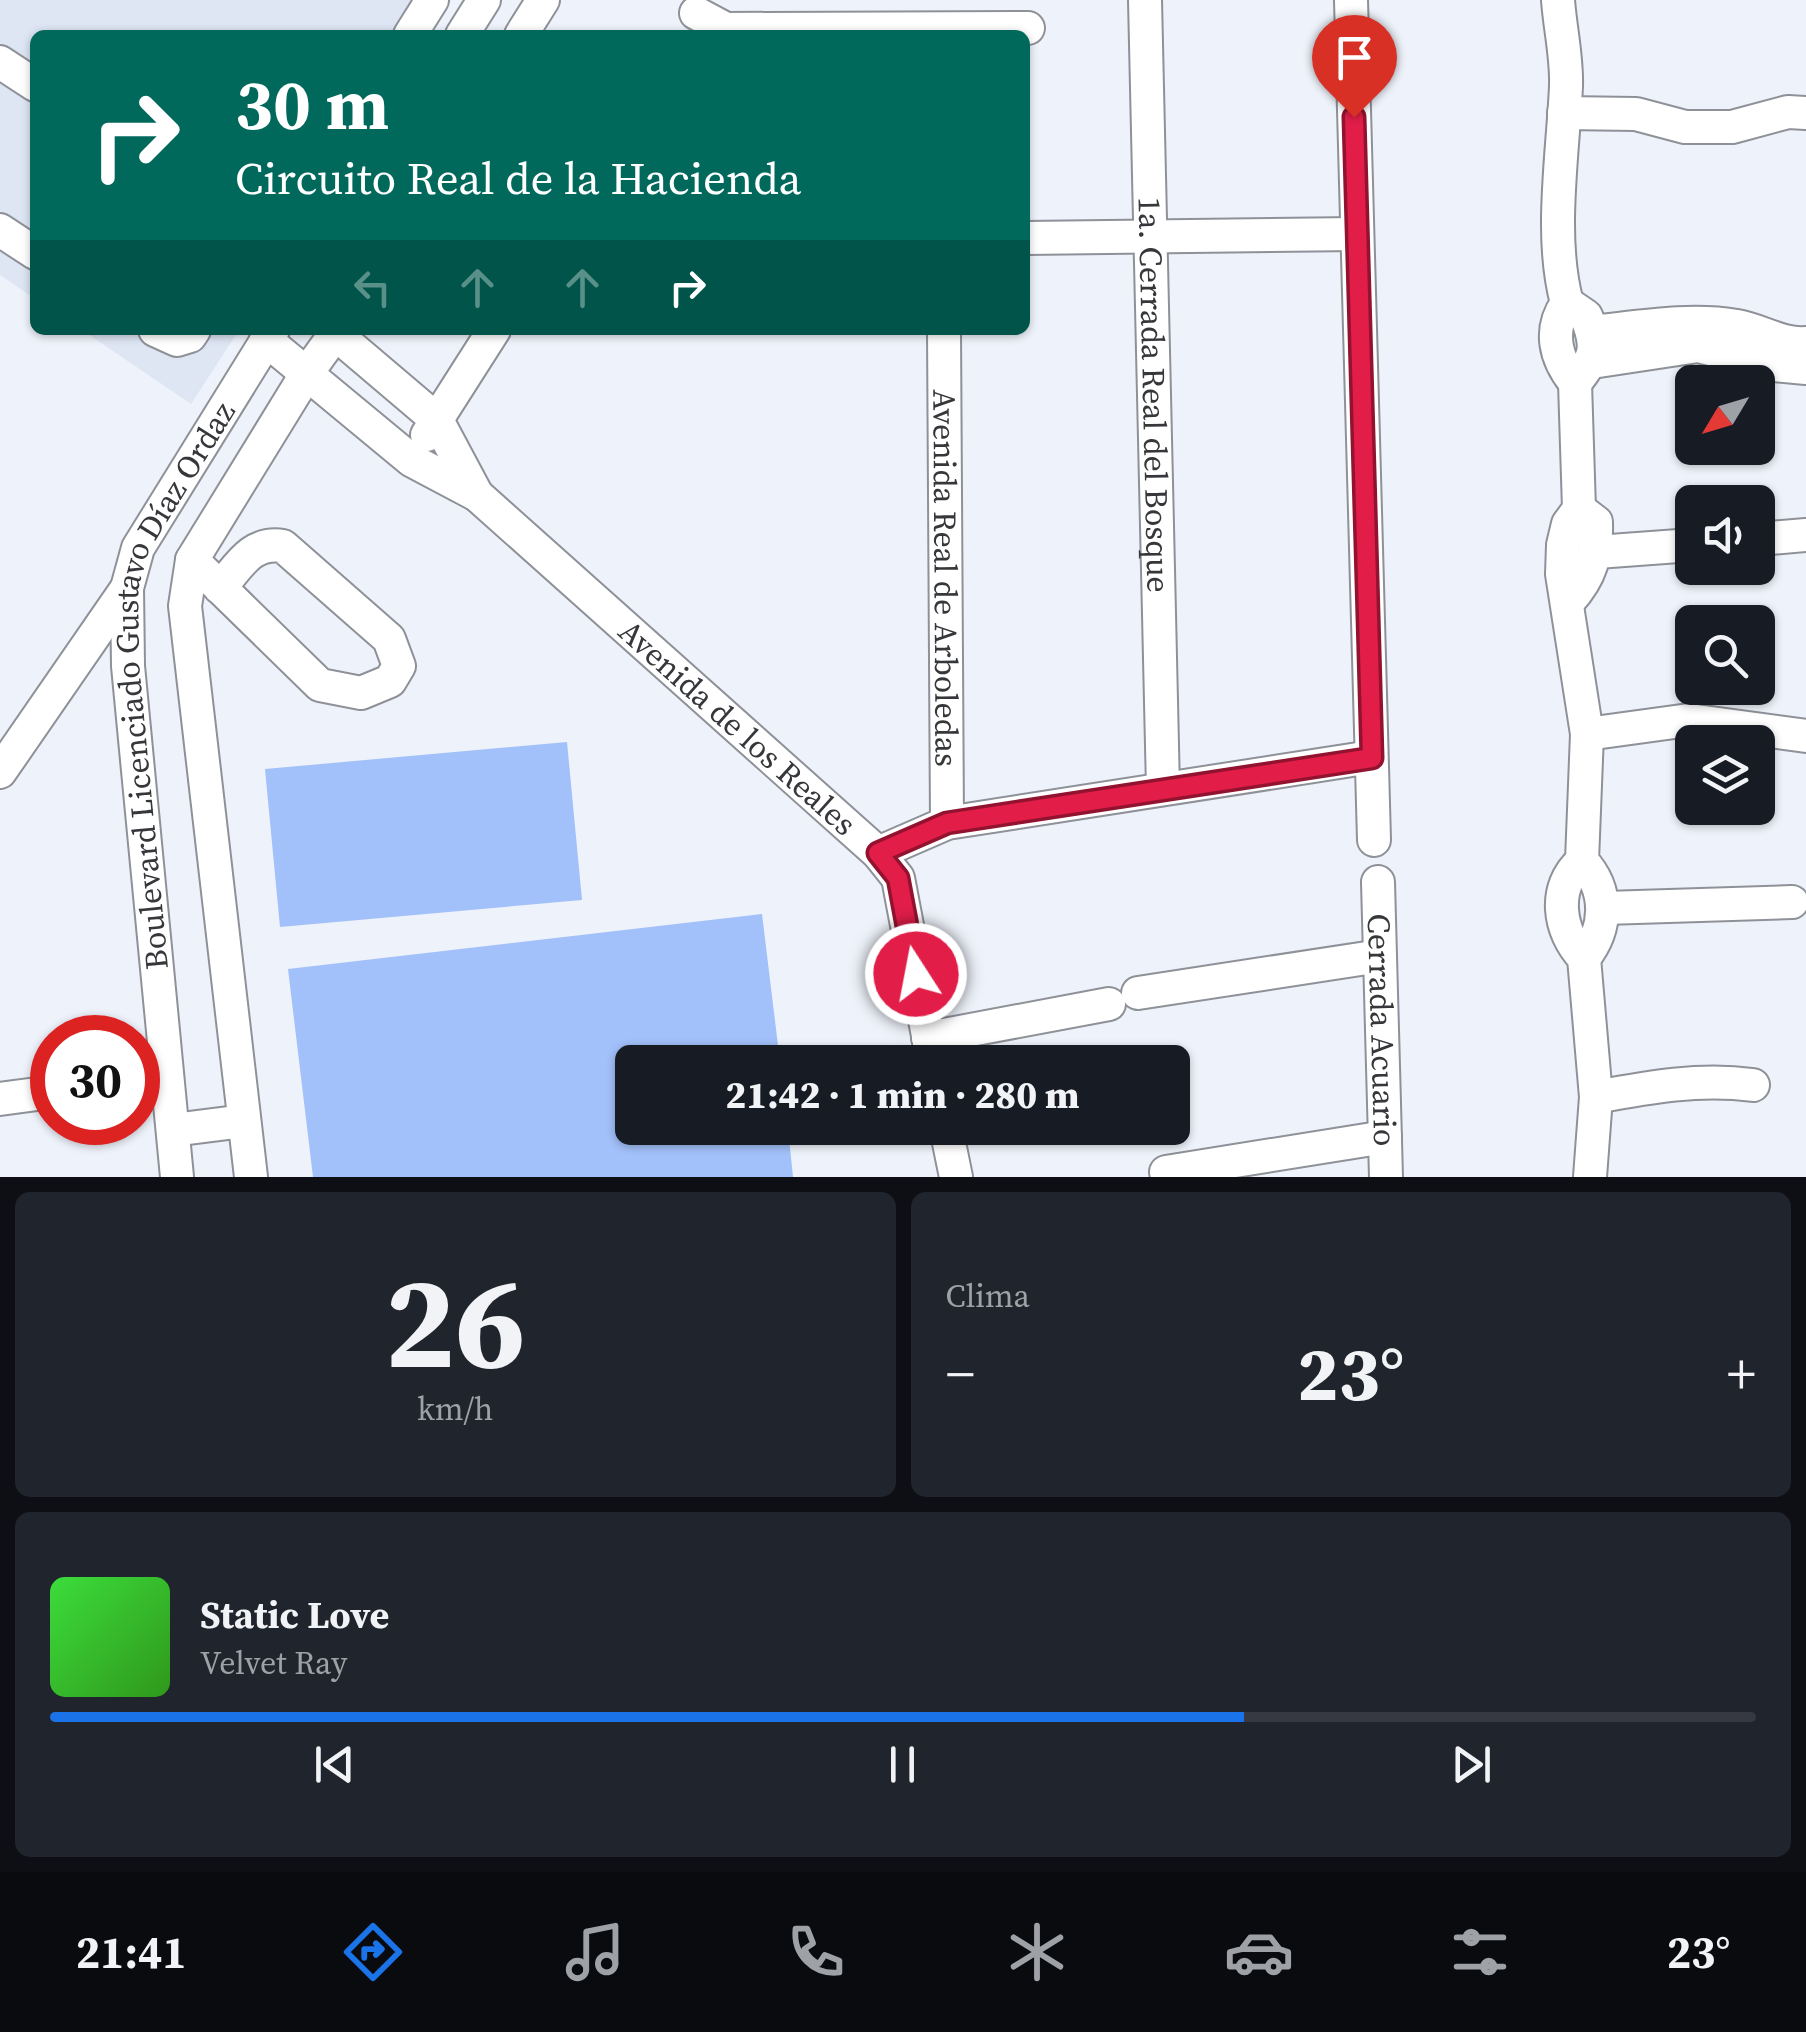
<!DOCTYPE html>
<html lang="es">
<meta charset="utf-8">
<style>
body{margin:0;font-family:"Source Serif 4",serif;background:#20242c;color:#f1f3f6;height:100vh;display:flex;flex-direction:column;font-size:38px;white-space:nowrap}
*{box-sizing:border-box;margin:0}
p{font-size:32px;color:#9ea1a6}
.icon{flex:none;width:55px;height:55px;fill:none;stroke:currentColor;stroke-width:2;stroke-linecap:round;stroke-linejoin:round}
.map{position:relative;height:1177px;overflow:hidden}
.sheet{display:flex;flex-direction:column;gap:15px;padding:15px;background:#0d0f14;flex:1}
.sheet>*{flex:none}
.hud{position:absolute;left:30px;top:30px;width:1000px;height:305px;border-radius:15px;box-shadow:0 2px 8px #0004;background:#00695c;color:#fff;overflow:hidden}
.needle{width:65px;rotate:232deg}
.tools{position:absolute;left:1675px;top:365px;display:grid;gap:20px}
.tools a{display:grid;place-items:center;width:100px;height:100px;border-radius:15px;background:#171b24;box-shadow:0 2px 8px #0004;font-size:50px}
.speed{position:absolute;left:30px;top:1015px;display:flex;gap:20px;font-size:50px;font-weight:700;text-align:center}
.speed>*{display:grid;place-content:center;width:130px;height:130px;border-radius:50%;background:#171b24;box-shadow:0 2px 8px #0004;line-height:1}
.speed .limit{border:15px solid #d22;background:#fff;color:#111}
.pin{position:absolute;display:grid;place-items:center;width:85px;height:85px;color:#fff;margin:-102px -42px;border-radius:50% 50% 50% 0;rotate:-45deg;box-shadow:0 0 10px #0007}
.pin .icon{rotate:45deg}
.me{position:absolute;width:110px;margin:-55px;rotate:349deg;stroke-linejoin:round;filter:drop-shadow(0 0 8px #0008)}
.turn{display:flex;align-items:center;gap:35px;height:210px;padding:0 40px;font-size:45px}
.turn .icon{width:130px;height:130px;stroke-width:2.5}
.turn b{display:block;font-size:70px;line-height:85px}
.lanes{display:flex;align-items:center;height:95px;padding:0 40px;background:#0003;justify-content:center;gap:50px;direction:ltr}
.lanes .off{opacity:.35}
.big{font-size:75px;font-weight:800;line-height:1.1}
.sheet .card{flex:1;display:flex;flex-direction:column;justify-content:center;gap:15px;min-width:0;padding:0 35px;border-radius:15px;background:#20242c}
.sheet .dial{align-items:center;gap:0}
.dial b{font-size:130px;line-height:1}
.song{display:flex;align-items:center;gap:30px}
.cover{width:120px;height:120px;border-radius:15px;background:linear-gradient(135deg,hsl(120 70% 55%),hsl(110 70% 35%))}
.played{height:10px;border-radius:5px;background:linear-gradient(90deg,#1a73e8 70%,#363941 70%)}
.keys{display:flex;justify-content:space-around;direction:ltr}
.heat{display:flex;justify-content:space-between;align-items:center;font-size:55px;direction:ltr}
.sheet .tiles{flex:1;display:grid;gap:15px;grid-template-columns:1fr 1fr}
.card:last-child{grid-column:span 2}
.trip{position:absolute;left:615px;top:1045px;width:575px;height:100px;border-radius:15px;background:#171b24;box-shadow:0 2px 8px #0004;font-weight:800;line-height:100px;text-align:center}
.tab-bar{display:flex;height:160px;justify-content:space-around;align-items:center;background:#090b0e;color:#9ea1a6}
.tab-bar .icon{width:70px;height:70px}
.tab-bar .selected{color:#1a73e8}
.tab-bar b{font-size:45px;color:#f1f3f6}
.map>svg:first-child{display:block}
</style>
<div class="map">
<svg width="1806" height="1177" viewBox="0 0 1806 1177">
<rect width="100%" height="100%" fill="#eef2fa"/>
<path fill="#dee6f4" d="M 0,0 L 451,0 L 428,35 L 35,35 L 35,299 L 0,275 Z
M 82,330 L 239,330 L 191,404 Z"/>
<path fill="#a2c0f9" d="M 567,742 L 582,900 L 280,927 L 265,769 Z
M 762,914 L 780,1062 L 632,1062 L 632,1128 L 788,1128 L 793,1177 L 313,1177 L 288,969 Z"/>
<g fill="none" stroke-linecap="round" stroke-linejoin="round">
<g stroke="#8e9198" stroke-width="36">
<g id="minor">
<path id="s1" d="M 1145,0 L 1163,789"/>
<path d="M 1351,0 L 1374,840"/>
<path d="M 1558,0 C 1560,28 1567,57 1566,86 C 1563,154 1549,237 1567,303 L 1586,316 C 1599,347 1596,357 1575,383"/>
<path d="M 696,13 L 726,29 L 1028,28"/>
<path d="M 410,35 L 432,0"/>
<path d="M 462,35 L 484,0"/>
<path d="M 521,35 L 543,0"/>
<path d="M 0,62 L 35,85"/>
<path d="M 1564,113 L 1636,114 L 1685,127 L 1732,127 L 1788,112 L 1806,113"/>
<path d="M 0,230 L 35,253"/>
<path d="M 1025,238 L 1357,234"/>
<path d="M 1567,303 C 1548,330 1555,358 1575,383 L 1579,509 L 1568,524 L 1563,545 L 1562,574 L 1587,734 L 1582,861 C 1609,890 1608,928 1584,958"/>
<path d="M 155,330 L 177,340 L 190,336 L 194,330"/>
<path d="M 331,330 L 437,420 L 477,495"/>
<path id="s2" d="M 944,330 L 947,823"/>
<path d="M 1592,332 C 1640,327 1689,318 1737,326 C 1761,330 1781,345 1806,343"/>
<path id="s3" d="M 266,340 L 411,460 L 477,495 L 878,853 L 898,878 L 933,1062"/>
<path d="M 1592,362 L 1698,346 L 1774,365 L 1806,368"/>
<path d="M 427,435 L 494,330"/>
<path d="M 1758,539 L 1806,535"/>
<path d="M 1597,552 L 1692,545"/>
<path d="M 192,560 L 320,685 L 361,693 L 390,681 L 399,666 L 389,639 L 283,546 C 251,541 239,566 220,588"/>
<path d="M 1569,601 C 1591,577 1597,555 1596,522 L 1579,509"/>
<path d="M 1587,734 L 1689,720 L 1806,736"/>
<path d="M 0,772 L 127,588"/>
<path d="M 878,853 L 947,823 L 1371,757"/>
<path d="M 1582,861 C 1552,887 1558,931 1584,958 L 1596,1097 L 1590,1177"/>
<path id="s4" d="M 1378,882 L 1386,1177"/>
<path d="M 1605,908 L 1792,902"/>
<path d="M 1138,993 L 1380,956"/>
<path d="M 928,1038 L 1109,1004"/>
<path d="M 138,1080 L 167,1076"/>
<path d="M 1596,1097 C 1650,1087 1699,1078 1753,1085"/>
<path d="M 0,1099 L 52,1092"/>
<path d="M 946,1128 L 956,1177"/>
<path d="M 173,1130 L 244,1121"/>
<path d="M 1166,1172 L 1385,1137"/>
<path id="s5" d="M 177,1177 L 128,666 L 127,588 L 138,548 L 273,330"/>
<path d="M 251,1177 L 185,606 L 192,560 L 307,373 L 338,330"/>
</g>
</g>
<use href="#minor" stroke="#fff" stroke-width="32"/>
</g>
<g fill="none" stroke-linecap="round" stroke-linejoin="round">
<g stroke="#92132f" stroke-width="25">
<path id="route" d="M 916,974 L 898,878 L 878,853 L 947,823 L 1372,758 L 1354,117"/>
</g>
<use href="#route" stroke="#e11d48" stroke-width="18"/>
</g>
<g text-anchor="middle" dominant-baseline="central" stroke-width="10" stroke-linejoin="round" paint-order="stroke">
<g font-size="32" fill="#36373a" stroke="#fff">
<text stroke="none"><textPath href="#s1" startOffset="395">1a. Cerrada Real del Bosque</textPath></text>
<text stroke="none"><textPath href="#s2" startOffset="248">Avenida Real de Arboledas</textPath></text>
<text stroke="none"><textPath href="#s5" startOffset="505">Boulevard Licenciado Gustavo Díaz Ordaz</textPath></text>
<text stroke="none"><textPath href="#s3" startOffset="612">Avenida de los Reales</textPath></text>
<text stroke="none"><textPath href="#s4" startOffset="148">Cerrada Acuario</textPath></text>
</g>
</g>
</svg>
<div class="tools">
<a><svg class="needle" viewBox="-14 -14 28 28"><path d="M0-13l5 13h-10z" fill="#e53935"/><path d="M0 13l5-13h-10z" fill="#9ea1a6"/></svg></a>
<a><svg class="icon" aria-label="sound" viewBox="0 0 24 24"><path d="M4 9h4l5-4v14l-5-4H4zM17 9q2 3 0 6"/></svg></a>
<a><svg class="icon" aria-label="search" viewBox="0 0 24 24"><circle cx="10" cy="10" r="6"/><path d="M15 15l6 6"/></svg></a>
<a><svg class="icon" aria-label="layers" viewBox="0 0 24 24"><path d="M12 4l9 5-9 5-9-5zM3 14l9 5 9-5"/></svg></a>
</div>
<div class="speed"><div class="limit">30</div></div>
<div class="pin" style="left:1354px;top:117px;background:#d93025"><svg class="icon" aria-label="arrive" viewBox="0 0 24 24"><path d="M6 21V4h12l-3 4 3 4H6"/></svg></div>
<svg class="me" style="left:916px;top:974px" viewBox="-20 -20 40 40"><circle r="17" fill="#e11d48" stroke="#fff" stroke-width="3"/><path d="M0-11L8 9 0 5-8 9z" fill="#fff"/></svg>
<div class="trip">21:42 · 1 min · 280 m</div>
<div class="hud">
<div class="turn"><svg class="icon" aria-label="right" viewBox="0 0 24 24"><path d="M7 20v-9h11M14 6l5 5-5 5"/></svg><div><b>30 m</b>Circuito Real de la Hacienda</div></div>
<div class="lanes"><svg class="icon off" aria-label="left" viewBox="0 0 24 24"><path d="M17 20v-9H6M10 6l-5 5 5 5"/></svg><svg class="icon off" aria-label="ahead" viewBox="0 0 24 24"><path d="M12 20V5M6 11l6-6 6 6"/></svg><svg class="icon off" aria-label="ahead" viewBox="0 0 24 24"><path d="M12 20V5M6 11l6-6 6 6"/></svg><svg class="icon" aria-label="right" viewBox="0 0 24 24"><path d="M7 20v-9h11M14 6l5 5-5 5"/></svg></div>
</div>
</div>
<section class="sheet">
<div class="tiles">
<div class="card dial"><b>26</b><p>km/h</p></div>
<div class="card"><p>Clima</p>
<div class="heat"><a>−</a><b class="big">23°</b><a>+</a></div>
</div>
<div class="card">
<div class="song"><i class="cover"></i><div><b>Static Love</b><p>Velvet Ray</p></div></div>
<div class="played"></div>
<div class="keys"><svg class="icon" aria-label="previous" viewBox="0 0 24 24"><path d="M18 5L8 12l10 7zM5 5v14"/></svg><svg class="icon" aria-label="pause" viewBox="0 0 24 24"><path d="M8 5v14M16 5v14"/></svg><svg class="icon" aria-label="next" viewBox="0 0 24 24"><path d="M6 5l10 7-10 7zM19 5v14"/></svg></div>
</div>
</div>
</section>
<nav class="tab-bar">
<b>21:41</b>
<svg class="icon selected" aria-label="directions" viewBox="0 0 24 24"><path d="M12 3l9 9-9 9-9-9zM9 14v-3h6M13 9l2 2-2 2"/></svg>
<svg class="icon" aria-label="music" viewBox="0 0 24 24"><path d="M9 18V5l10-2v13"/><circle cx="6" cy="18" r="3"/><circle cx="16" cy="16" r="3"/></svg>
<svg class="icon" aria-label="phone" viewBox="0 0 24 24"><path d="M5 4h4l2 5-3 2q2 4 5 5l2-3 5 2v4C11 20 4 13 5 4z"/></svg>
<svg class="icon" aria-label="climate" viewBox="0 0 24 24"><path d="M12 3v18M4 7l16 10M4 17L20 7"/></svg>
<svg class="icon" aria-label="car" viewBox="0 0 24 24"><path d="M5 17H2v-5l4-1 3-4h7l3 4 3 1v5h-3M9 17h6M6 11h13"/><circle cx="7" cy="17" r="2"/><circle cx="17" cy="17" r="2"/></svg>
<svg class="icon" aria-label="filters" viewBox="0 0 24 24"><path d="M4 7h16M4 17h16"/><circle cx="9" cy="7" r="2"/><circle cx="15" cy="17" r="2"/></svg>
<b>23°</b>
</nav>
